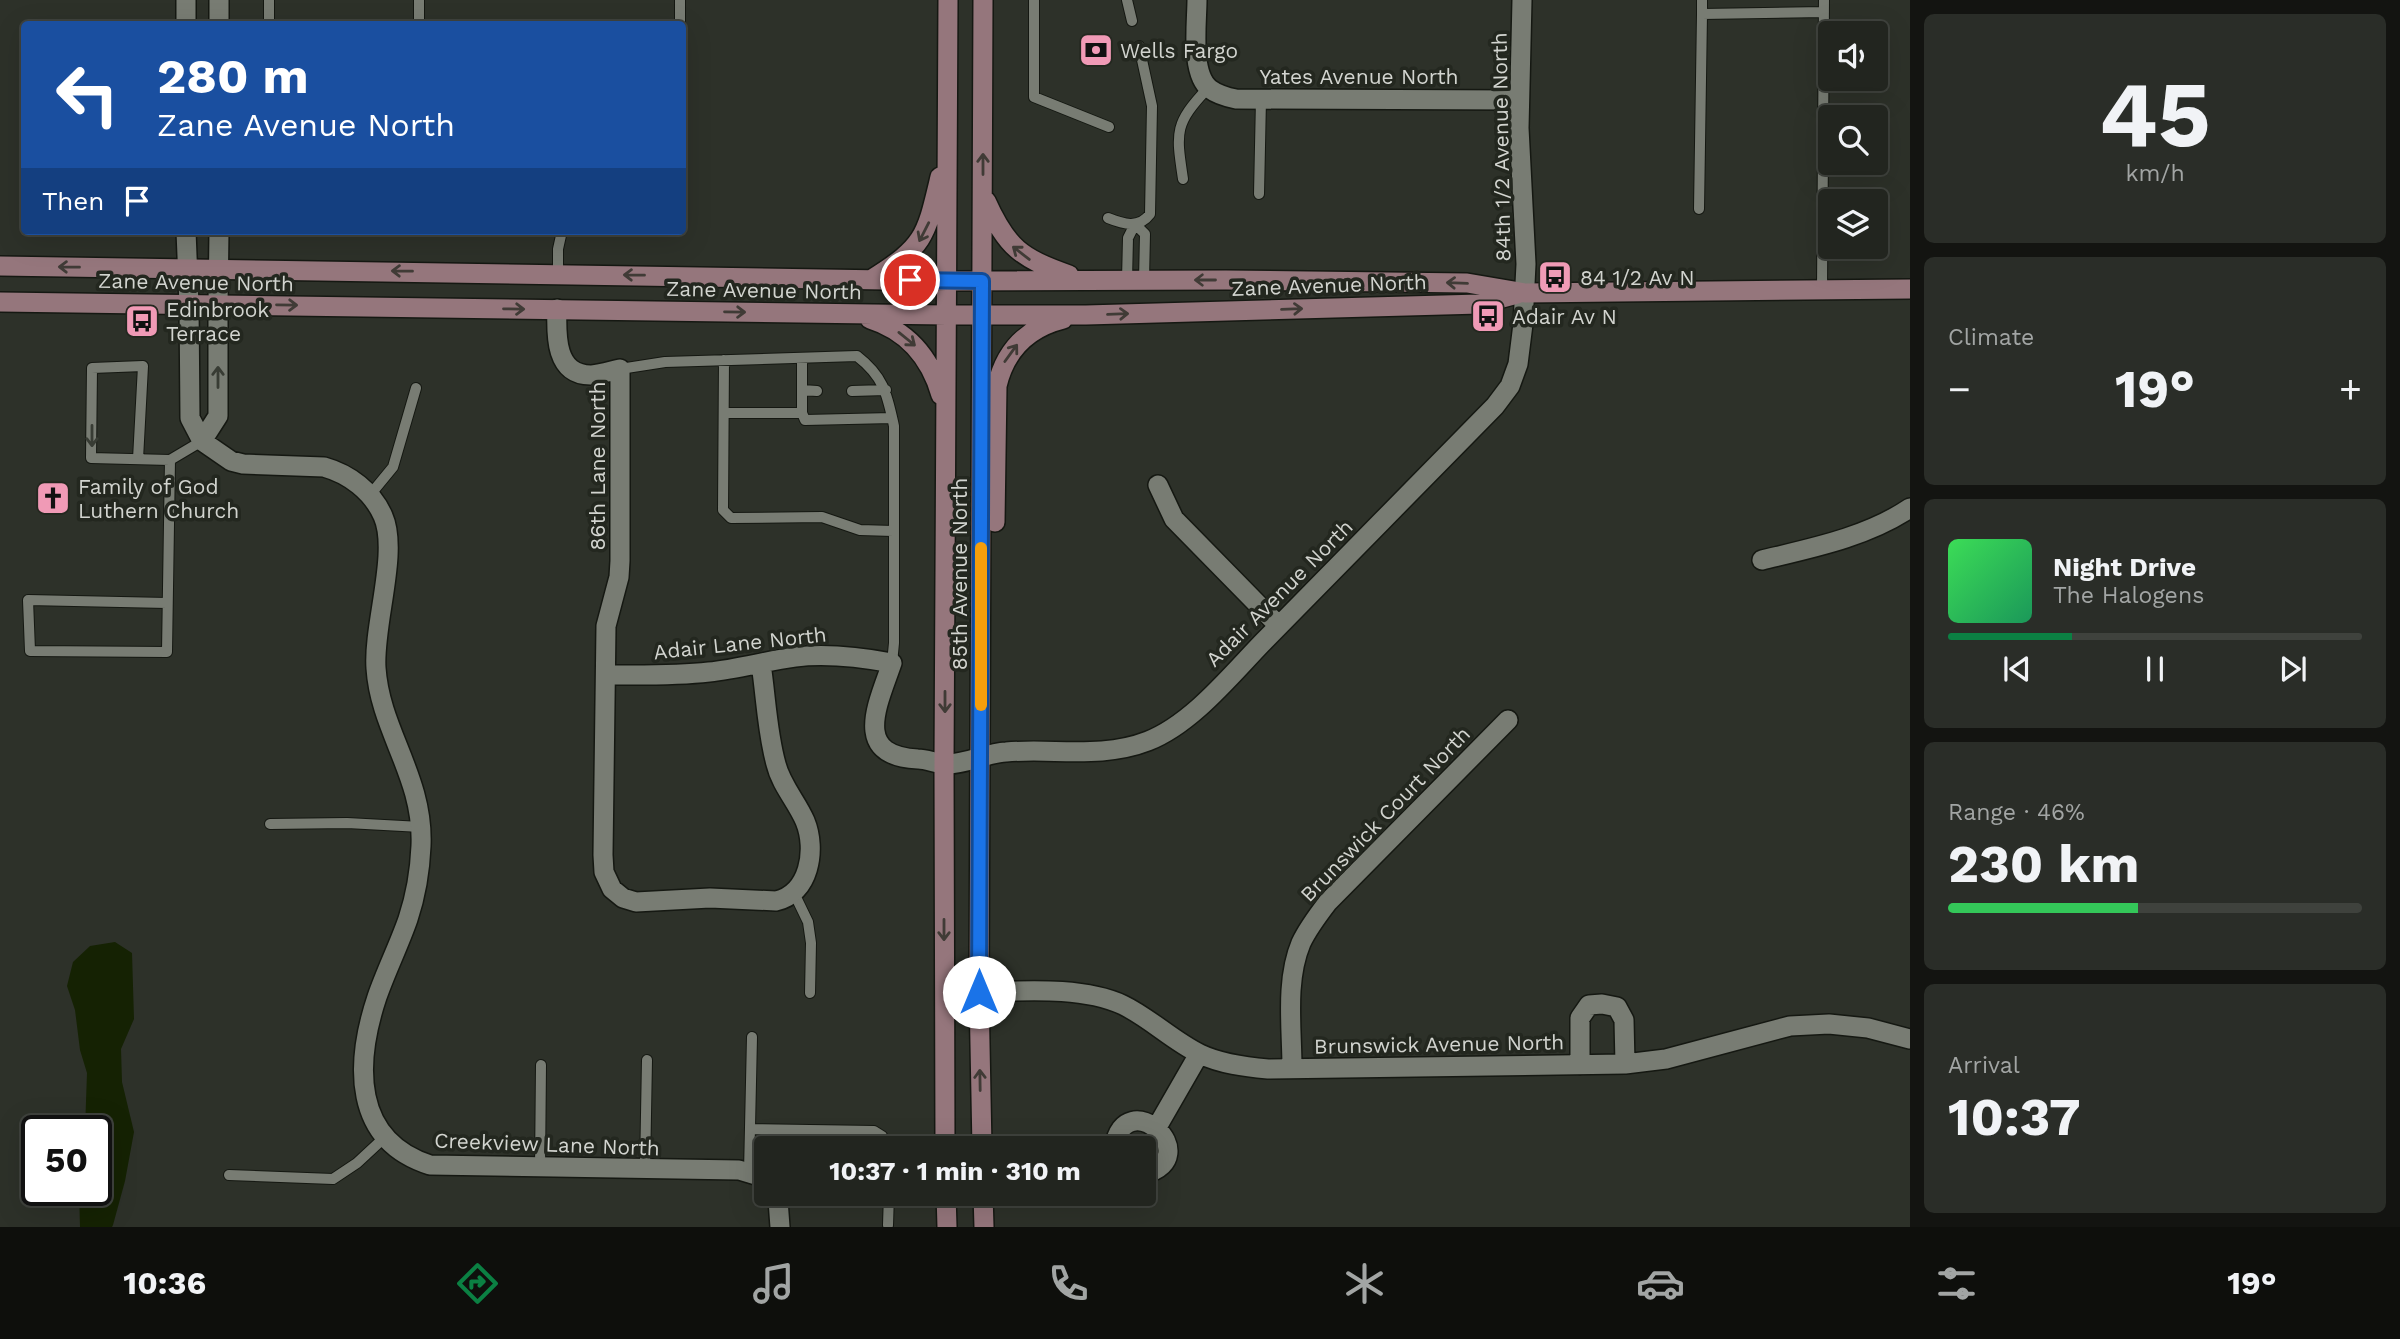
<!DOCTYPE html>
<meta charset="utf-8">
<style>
body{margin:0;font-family:"Work Sans",sans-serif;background:#2a2d28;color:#f1f3f6;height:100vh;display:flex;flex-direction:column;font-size:26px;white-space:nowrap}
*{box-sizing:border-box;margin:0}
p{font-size:23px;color:#a2a5a4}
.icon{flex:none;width:38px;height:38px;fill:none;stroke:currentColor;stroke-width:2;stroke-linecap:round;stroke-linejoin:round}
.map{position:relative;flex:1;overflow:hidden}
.details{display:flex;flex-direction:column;gap:14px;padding:14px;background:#131411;width:490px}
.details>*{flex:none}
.guide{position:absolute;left:21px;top:21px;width:665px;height:214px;border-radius:7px;box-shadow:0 7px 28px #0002,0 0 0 2px #3f423d;background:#1a4fa0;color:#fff;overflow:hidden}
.tools{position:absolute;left:1818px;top:21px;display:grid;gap:14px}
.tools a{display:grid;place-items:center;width:70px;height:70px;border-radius:7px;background:#22251f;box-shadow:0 7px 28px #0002,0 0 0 2px #3f423d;font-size:35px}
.speed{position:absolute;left:21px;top:1115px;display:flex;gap:14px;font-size:35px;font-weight:700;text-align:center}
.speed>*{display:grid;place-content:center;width:91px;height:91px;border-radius:50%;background:#22251f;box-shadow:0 7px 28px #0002,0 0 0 2px #3f423d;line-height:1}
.speed .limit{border:4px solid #111;border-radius:10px;background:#fff;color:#111}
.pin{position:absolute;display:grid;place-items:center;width:60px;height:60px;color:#fff;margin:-30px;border:4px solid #fff;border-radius:50%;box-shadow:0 2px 7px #0007}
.me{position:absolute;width:77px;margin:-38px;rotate:0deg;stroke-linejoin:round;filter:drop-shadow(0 0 5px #0008)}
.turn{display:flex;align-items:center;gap:24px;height:147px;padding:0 21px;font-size:32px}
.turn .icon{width:91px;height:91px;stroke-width:2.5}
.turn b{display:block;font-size:49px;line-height:60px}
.then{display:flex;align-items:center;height:66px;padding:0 21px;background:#0003;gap:14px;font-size:26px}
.big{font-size:52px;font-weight:700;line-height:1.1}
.details .tile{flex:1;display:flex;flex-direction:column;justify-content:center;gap:10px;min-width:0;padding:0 24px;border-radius:10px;background:#2a2d28}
.details .dial{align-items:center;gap:0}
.dial b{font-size:91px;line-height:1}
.song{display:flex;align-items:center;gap:21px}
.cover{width:84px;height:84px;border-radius:10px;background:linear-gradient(135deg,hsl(130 70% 55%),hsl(150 70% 35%))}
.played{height:7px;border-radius:4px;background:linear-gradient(90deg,#0b8043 30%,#3f423d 30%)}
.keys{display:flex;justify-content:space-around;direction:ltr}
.heat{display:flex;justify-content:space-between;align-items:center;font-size:38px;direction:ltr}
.charge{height:10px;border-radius:5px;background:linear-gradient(90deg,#34c759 46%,#3f423d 0)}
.trip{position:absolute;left:754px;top:1136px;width:402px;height:70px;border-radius:7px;background:#22251f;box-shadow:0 7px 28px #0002,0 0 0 2px #3f423d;font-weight:700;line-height:70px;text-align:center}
.dock{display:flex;height:112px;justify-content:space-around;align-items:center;background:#0e0f0c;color:#a2a5a4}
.dock .icon{width:49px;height:49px}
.dock .active{color:#0b8043}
.dock b{font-size:32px;color:#f1f3f6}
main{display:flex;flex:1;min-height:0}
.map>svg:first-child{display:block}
</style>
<main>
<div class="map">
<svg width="1910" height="1227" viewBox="0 0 1910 1227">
<rect width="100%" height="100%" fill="#2d3129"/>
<path fill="#152203" d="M 115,942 L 132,953 L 134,1019 L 121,1049 L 122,1082 L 134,1132 L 125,1181 L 113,1225 L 112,1227 L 80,1227 L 79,1190 L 96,1190 L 96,1130 L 85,1130 L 87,1073 L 80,1050 L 75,1010 L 67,986 L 73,962 L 90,946 Z"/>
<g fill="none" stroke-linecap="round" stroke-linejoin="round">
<g stroke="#151812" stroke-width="12">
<path id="service" d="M 680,0 L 680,24
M 1034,0 L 1034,97 L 1109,127
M 1127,0 L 1132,21
M 1702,0 L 1702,14
M 269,24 L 269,0
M 419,24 L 419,0
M 682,151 L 682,200
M 1183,179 C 1176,132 1174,124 1208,88
M 1259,194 L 1261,99
M 1699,209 L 1702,14 L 1824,12
M 1108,218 C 1123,224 1139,229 1150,214 L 1152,106 L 1139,46
M 558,274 L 558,249 L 562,231
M 1127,280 L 1128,238 L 1135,224 L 1145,234 L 1144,280
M 1822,290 L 1824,0
M 724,360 L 723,510 L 731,518 L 822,517 L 860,530 L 893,531
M 620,369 L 665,362 L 857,356 C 884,377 887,394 894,426 L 894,643 L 892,663
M 802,390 L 817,391
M 852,391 L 886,390
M 724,413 L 802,413 L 802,358
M 802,413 L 805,420 L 892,418
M 138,459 L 143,366 L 92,368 L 91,458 L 170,460 L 202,441
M 370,495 L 393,467 L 416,388
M 167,603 L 28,600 L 30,651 L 167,652 L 170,460
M 270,824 L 347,823 L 421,827
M 794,893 L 808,922 L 811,943 L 810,993
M 751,1129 L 874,1131 L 882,1136 L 888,1148
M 540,1168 L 541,1065
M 645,1169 L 647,1060
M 749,1172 L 752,1037
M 229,1175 L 333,1179 L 357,1163 L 385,1137
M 888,1225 L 889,1194"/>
</g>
<g stroke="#151812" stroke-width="22">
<path id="minor" d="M 1197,0 C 1197,23 1190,74 1210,89 C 1218,95 1226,97 1236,99 L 1519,100
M 189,305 L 190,418 L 202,441 L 231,461 L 243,464 L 324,467 C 349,474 372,491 383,516 C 399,552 373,625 376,668 C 380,731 424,777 421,846 C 420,870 416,895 408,919 C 399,945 386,971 377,997 C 355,1063 352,1140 430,1165 L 739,1170 L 759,1176 L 766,1183
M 557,309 C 556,335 555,376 592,375 C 601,374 611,371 620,369 L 620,561 L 619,577 L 606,626 L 603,855 L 604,872 L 612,889 L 623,898 L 636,902 L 710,898 L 776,901 C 809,894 817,850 805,821 C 797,802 781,785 776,764 C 767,732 766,697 761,664
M 202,441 L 218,416 L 218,304
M 1158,485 L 1174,519 L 1279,626
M 1762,560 C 1812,548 1867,537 1910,508
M 606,675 C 640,675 675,676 709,672 C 738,669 766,661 795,657 C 827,653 860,657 892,663 C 878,704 851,756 918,759 C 926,759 935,763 944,764 C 965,765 986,753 1006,752 C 1054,748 1102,759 1148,741 C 1194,723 1234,671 1268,637 C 1344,560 1419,483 1495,406 L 1510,386 L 1518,364 L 1523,324 L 1526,264 L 1519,128 L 1522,0
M 979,992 C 1023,991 1082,986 1123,1005 C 1150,1018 1173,1041 1200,1054 C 1221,1064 1245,1067 1268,1069 L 1625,1064 L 1666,1059 L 1790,1026 L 1829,1024 L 1868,1028 L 1910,1039
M 1580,1065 L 1580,1018 L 1589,1005 L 1602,1004 L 1617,1007 L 1624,1020 L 1625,1064
M 1292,1068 C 1292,1029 1285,981 1301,943 C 1308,928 1318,915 1328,902 L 1508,720
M 1157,1127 L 1199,1054
M 1114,1148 C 1125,1081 1208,1157 1144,1174
M 774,1194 L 778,1200 L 780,1227"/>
</g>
<g stroke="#151812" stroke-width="22">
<path id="tertiary" d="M 186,24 L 186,0
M 219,24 L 219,0
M 186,231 L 189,305
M 218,304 L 219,231"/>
</g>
<g stroke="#151812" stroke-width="22">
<path id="secondary" d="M 986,201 C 1007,248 1021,258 1069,275
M 0,266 L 947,281 L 1226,280 L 1467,283 L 1525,293 L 1910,289
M 872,279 C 925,246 926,236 940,177
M 0,302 L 947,315 L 1086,315 L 1480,304 L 1517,294
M 870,319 C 908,331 930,357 941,395
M 995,522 L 997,386 C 1005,351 1027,328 1063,319
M 945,1148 L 944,764 L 948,0
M 982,1148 L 979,992 L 983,0
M 946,1194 L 947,1227
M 983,1194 L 984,1227"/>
</g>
<use href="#service" stroke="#787c73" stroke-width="10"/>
<use href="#minor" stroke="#787c73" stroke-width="19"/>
<use href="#tertiary" stroke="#787c73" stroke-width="19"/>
<use href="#secondary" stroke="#95767c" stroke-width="19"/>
</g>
<defs><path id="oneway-shaft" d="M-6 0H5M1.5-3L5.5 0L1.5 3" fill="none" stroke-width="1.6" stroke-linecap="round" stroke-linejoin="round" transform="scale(1.75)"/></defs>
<g stroke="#403b36">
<use href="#oneway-shaft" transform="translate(983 164) rotate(-90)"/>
<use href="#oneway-shaft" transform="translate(924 232) rotate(117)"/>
<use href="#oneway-shaft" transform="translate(1021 253) rotate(-142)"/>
<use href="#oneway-shaft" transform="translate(69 267) rotate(-179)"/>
<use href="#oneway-shaft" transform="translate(402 271) rotate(-179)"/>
<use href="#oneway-shaft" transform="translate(634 275) rotate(-179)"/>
<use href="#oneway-shaft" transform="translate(1205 280) rotate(180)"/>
<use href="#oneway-shaft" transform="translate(1457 283) rotate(-178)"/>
<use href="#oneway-shaft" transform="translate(287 305) rotate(1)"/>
<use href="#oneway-shaft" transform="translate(514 309) rotate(1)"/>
<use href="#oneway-shaft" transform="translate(1292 309) rotate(-2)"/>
<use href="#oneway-shaft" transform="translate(735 312) rotate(1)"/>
<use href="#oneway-shaft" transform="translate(1118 314) rotate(-2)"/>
<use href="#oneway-shaft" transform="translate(907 339) rotate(39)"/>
<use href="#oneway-shaft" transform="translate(1011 353) rotate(-54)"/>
<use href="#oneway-shaft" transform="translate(945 702) rotate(90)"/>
<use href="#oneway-shaft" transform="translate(944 930) rotate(90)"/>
<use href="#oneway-shaft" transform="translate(980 1080) rotate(-91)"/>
</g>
<g stroke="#383c34">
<use href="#oneway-shaft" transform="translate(218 377) rotate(-90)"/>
<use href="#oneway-shaft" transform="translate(92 436) rotate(90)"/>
</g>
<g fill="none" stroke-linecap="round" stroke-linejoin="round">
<g stroke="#114b97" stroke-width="18">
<path id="route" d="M 910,280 L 982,281 L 979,992"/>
</g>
<use href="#route" stroke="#1a73e8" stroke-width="12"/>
<path stroke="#f59e0b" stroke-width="12" d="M 981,705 L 981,548"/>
</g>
<defs>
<g id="bank-square" transform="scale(1.75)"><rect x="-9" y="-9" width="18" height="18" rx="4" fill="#f09ab6" stroke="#23271f"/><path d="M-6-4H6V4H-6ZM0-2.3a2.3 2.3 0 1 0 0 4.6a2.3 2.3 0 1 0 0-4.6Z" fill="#111"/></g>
<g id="bus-square" transform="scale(1.75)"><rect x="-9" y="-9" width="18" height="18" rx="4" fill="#f09ab6" stroke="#23271f"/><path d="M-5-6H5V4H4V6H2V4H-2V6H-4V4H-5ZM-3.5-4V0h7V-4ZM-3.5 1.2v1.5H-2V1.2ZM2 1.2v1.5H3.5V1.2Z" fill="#111"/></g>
<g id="church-square" transform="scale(1.75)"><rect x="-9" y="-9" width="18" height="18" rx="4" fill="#f09ab6" stroke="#23271f"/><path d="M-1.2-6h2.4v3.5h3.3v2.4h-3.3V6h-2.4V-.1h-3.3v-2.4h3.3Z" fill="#111"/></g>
</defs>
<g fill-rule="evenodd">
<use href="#bank-square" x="1096" y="50"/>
<use href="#bus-square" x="1555" y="277"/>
<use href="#bus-square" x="1488" y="316"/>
<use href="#bus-square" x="142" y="321"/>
<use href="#church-square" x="53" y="498"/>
</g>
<g text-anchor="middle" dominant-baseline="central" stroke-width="7" stroke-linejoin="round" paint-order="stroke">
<g font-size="21" fill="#d2d4cf" stroke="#23271f" text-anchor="start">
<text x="1120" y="50">Wells Fargo</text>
<text x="1580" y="277">84 1/2 Av N</text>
<text x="166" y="309">Edinbrook<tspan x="166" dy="24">Terrace</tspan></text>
<text x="1512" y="316">Adair Av N</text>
<text x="78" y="486">Family of God<tspan x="78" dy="24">Luthern Church</tspan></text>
</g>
<g font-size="21" fill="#d2d4cf" stroke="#23271f">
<text x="1359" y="76">Yates Avenue North</text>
<text transform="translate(1501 147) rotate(-91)">84th 1/2 Avenue North</text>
<text transform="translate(196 282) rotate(1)">Zane Avenue North</text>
<text transform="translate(1329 285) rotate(-2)">Zane Avenue North</text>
<text transform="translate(764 290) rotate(1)">Zane Avenue North</text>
<text transform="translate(597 466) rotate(-90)">86th Lane North</text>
<text transform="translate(959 574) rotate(-90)">85th Avenue North</text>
<text transform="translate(1279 593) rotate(-45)">Adair Avenue North</text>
<text transform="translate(740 643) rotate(-6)">Adair Lane North</text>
<text transform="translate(1385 814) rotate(-46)">Brunswick Court North</text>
<text transform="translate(1439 1044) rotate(-1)">Brunswick Avenue North</text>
<text transform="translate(547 1144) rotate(2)">Creekview Lane North</text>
</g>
</g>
</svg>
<div class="tools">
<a><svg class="icon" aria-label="sound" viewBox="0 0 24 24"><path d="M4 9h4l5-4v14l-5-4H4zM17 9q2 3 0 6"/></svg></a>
<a><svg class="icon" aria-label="search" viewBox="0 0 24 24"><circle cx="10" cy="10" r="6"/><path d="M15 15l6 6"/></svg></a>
<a><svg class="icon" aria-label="layers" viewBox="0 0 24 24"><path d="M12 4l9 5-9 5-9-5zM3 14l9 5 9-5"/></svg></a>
</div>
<div class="speed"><div class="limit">50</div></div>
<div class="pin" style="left:910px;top:280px;background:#d93025"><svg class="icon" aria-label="arrive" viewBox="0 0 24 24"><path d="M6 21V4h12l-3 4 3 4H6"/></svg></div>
<svg class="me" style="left:979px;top:992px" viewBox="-20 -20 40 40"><circle r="19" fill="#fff"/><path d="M0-13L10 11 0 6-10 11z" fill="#1a73e8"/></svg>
<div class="trip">10:37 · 1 min · 310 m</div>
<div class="guide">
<div class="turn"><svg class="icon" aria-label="left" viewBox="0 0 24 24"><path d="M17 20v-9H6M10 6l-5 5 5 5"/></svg><div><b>280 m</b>Zane Avenue North</div></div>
<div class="then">Then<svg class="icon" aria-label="arrive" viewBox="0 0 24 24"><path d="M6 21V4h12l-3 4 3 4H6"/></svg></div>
</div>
</div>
<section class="details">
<div class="tile dial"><b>45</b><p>km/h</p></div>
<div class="tile"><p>Climate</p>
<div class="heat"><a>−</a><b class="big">19°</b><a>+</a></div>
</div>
<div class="tile">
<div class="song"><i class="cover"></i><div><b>Night Drive</b><p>The Halogens</p></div></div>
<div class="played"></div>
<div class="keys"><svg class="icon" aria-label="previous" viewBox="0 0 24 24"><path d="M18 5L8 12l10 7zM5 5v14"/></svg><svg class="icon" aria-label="pause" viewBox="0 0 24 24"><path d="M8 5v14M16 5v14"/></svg><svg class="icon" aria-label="next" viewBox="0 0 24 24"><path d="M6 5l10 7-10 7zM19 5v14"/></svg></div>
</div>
<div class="tile"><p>Range · 46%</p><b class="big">230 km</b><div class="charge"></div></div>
<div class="tile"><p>Arrival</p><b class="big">10:37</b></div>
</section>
</main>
<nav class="dock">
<b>10:36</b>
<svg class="icon active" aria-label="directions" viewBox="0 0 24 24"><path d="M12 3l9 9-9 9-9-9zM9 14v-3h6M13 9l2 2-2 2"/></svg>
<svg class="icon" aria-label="music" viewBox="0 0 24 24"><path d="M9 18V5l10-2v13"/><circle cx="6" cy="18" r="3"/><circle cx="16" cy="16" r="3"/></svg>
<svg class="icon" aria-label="phone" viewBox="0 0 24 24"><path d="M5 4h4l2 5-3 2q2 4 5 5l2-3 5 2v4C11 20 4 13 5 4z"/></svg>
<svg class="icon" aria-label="climate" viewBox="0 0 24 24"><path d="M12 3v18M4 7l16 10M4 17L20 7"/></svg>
<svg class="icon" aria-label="car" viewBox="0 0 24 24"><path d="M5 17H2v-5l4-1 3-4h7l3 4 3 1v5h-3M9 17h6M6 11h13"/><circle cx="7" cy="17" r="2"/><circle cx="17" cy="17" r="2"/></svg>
<svg class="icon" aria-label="filters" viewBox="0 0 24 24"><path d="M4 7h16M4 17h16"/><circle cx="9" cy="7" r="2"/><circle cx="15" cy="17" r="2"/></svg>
<b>19°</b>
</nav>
